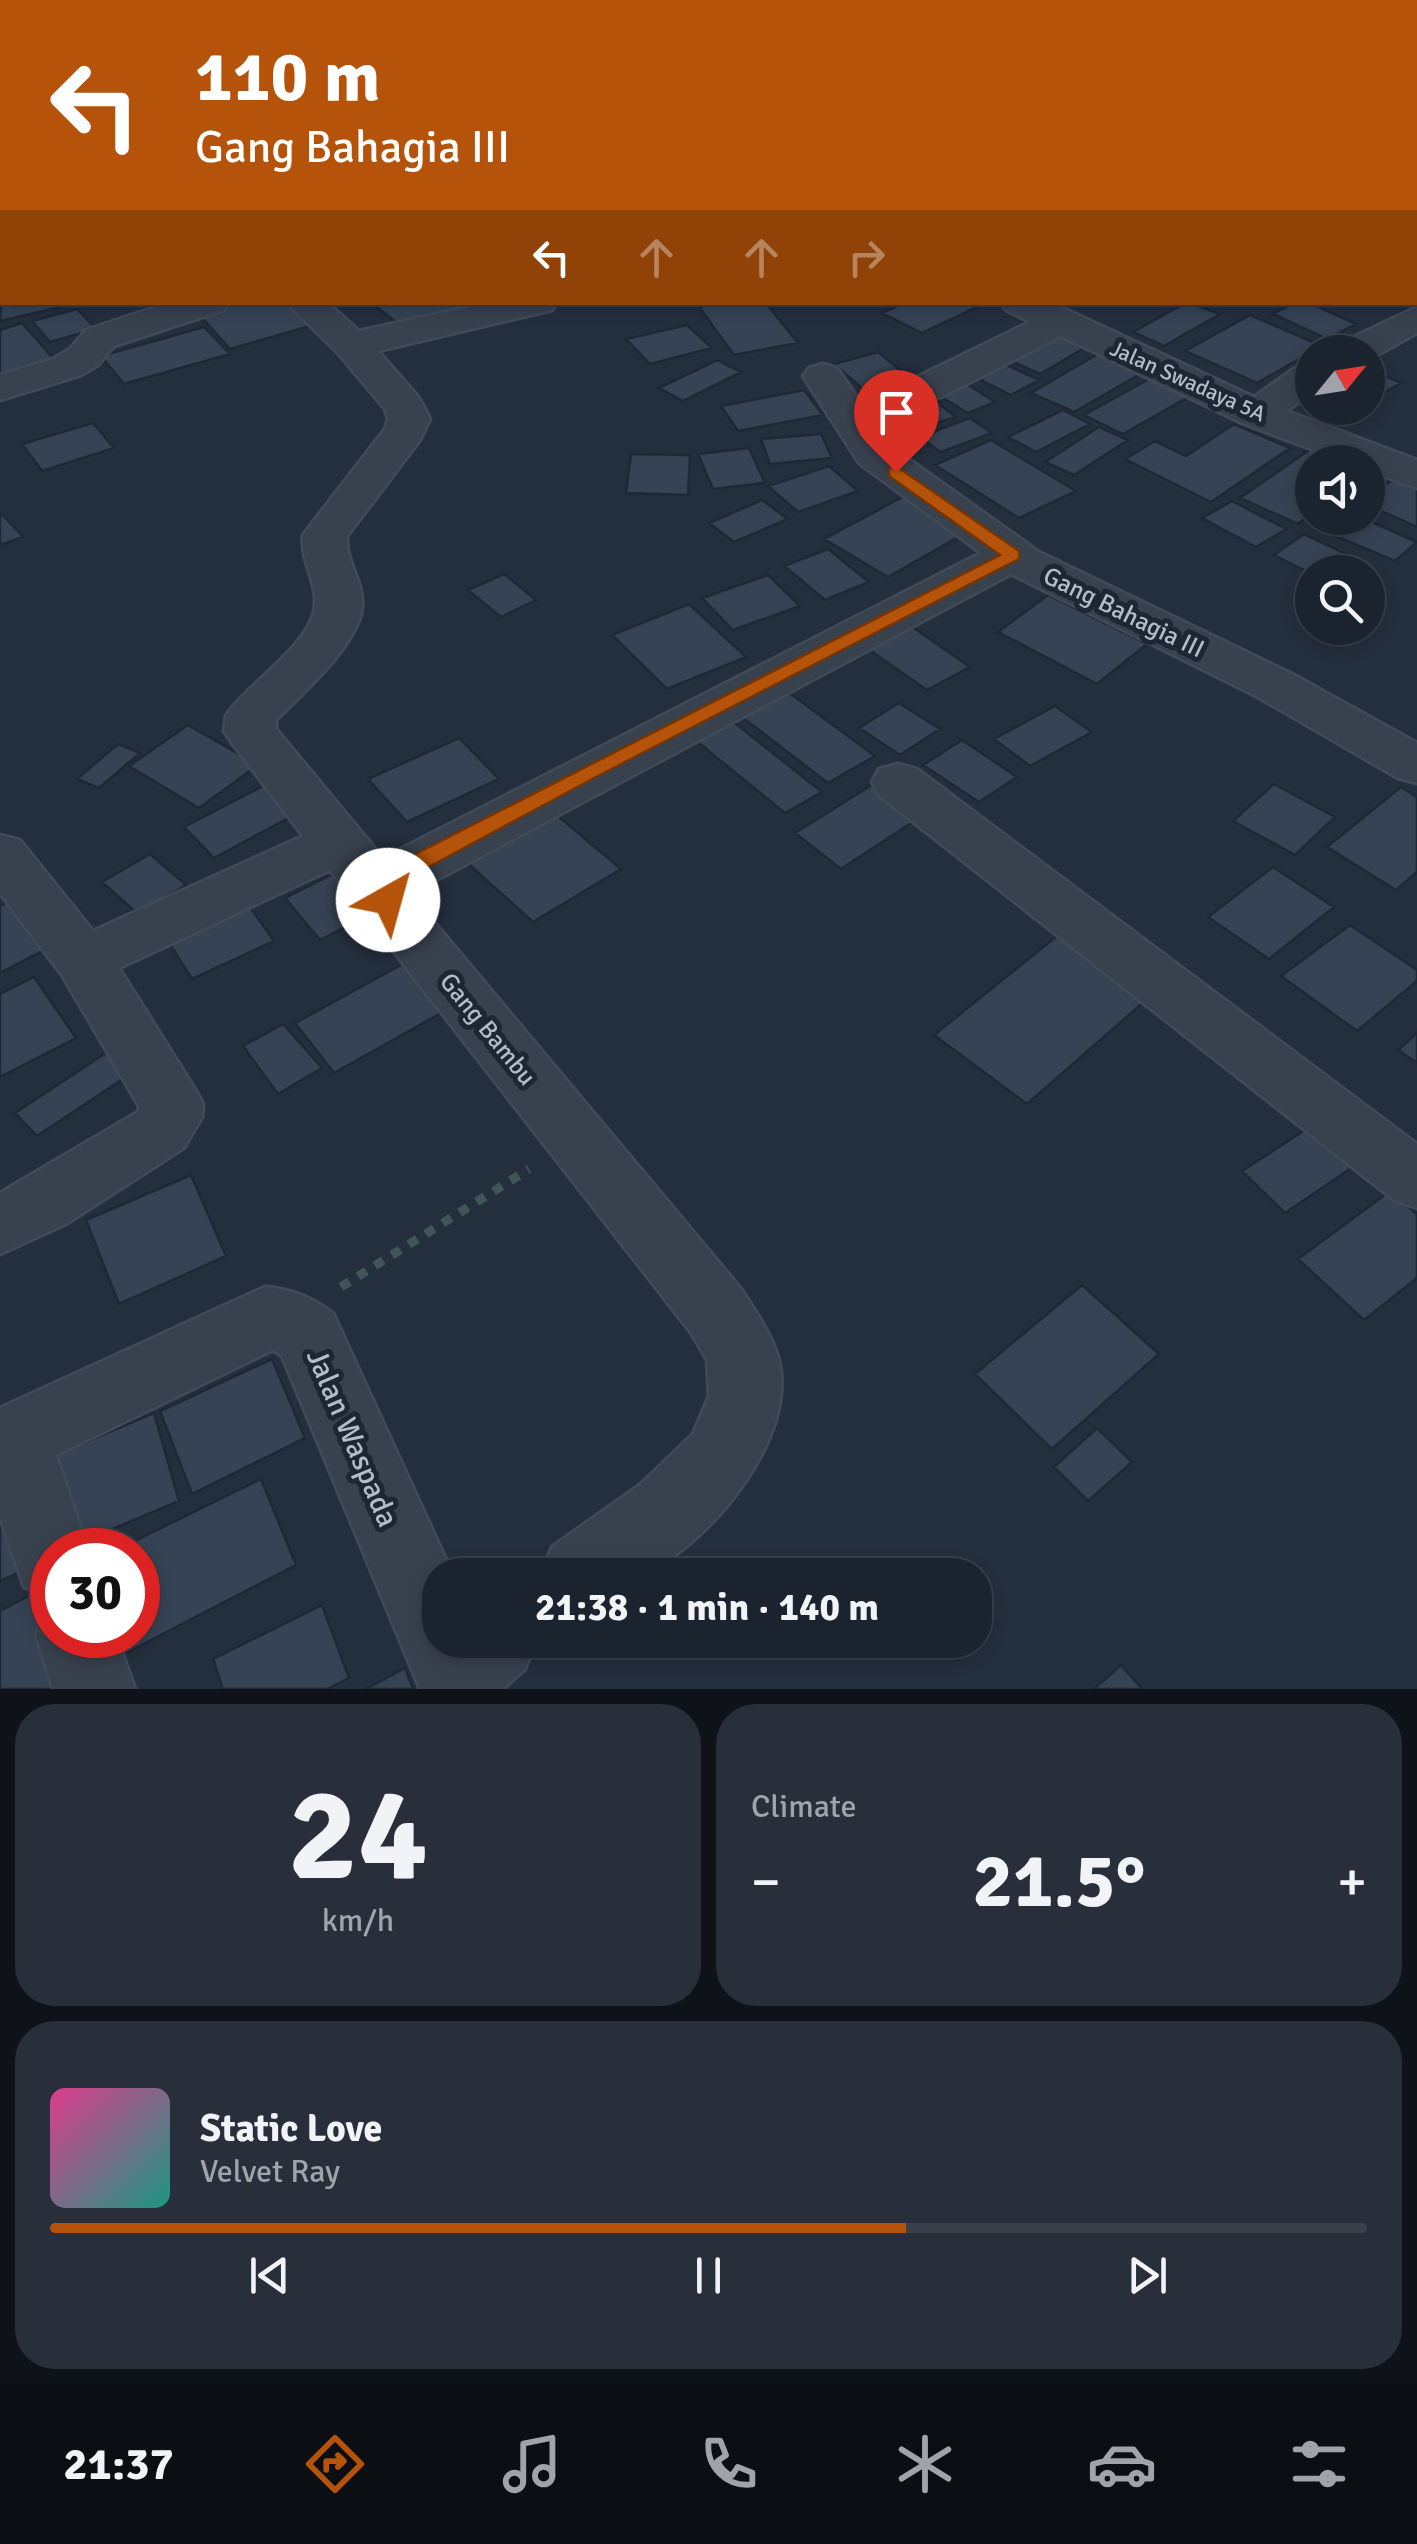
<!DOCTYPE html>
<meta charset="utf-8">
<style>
body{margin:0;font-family:Signika,sans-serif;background:#282f3a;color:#f1f3f6;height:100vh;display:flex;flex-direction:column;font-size:38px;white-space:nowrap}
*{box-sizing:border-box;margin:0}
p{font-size:32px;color:#a0a4aa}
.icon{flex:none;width:55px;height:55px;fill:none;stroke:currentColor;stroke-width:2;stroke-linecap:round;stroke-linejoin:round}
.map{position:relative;height:1689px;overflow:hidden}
.panel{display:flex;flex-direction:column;gap:15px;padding:15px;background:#0f1319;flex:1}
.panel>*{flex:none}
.hud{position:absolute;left:0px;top:0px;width:1418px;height:305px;box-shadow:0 5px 15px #0003,0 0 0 2px #39404a;background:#b45309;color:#fff;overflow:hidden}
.needle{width:65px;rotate:60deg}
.buttons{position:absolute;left:1295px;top:335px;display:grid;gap:20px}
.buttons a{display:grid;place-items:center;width:90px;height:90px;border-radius:50%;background:#1b232e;box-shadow:0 5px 15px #0003,0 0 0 2px #39404a;font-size:50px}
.speed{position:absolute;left:30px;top:1528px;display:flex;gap:20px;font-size:50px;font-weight:700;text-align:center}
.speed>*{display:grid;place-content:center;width:130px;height:130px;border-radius:50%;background:#1b232e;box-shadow:0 5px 15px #0003,0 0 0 2px #39404a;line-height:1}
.speed .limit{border:15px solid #d22;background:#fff;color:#111}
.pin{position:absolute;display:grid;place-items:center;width:85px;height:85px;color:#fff;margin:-102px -42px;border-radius:50% 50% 50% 0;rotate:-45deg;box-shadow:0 0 10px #0007}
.pin .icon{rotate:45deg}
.me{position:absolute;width:110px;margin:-55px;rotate:38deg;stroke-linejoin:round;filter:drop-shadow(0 0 8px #0008)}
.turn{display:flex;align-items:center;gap:35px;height:210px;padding:0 30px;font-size:45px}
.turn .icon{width:130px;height:130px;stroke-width:2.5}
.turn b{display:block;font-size:70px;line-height:85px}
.lanes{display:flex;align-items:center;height:95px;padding:0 30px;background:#0003;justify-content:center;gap:50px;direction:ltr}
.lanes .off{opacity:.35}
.big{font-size:75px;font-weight:800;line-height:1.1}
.panel .card{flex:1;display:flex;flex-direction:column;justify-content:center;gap:15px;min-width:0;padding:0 35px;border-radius:40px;background:#282f3a}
.panel .dial{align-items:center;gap:0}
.dial b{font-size:130px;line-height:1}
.song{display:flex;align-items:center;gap:30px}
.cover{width:120px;height:120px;border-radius:15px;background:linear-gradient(135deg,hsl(330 70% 55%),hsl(170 70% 35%))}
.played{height:10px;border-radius:5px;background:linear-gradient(90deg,#b45309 65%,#39404a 65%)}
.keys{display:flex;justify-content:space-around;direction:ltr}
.heat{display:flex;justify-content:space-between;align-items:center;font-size:55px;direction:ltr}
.panel .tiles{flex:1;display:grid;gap:15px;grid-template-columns:1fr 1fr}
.card:last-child{grid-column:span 2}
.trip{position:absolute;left:422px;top:1558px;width:570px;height:100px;border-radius:40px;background:#1b232e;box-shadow:0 5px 15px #0003,0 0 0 2px #39404a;font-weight:800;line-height:100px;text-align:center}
.menu{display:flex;height:160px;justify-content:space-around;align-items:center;background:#0b0e12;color:#a0a4aa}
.menu .icon{width:70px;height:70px}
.menu .selected{color:#b45309}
.menu b{font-size:45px;color:#f1f3f6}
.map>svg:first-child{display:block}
</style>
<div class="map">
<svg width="1417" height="1689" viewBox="0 0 1417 1689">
<rect width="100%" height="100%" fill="#242f3e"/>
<path fill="#364354" stroke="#1f2835" stroke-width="2.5" d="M 2,294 L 2,302 L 59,302 L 61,307 L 0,321 Z
M 238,302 L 295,302 L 317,324 L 230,349 L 198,313 Z
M 377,302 L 482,302 L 402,327 L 373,304 Z
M 728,302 L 765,302 L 798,343 L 734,355 L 699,307 Z
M 905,302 L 988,302 L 922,333 L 882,313 Z
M 1187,302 L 1220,314 L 1164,346 L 1133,332 Z
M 1296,302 L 1308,302 L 1356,324 L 1327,339 L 1273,314 Z
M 77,309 L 96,329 L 50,342 L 32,321 Z
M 1250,315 L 1322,346 L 1257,383 L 1185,351 Z
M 22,323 L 54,359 L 0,375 L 0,330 Z
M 687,325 L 712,348 L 650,364 L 626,339 Z
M 204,327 L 230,354 L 124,384 L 101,356 Z
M 1060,329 L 1093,343 L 1040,374 L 1007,359 Z
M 1103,351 L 1147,370 L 1074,412 L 1031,393 Z
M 878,352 L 916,383 L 871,396 L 834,364 Z
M 717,360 L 741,372 L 683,401 L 659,388 Z
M 998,361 L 1039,380 L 1011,395 L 971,375 Z
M 1368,368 L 1401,383 L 1368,402 Z
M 1158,374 L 1197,392 L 1123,434 L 1084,415 Z
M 962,381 L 995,402 L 968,413 L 933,392 Z
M 804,390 L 823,415 L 738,431 L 721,406 Z
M 922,391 L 956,417 L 908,432 L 875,405 Z
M 1063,410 L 1090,424 L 1036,452 L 1008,437 Z
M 970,418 L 992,433 L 941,452 L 919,437 Z
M 93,423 L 114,448 L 42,471 L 22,444 Z
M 1234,424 L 1290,448 L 1211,502 L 1125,459 L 1155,441 L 1186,456 Z
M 1099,427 L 1128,440 L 1074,475 L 1045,462 Z
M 821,434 L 832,458 L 770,464 L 761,439 Z
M 991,440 L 1076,491 L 1019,518 L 935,465 Z
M 1315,446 L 1353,462 L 1312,462 L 1312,513 L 1298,524 L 1240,498 Z
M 749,448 L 765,483 L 713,489 L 698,454 Z
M 631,454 L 690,455 L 688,495 L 626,493 Z
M 829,466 L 858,491 L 798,512 L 768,486 Z
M 1403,471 L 1417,477 L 1417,527 L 1368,505 L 1368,499 Z
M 908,494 L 972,529 L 888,577 L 824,539 Z
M 762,500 L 788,519 L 734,542 L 709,523 Z
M 1232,501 L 1286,529 L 1256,547 L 1202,518 Z
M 0,512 L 23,537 L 0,545 Z
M 1323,518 L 1363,518 L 1417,542 L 1395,561 L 1312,526 Z
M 1304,534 L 1357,559 L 1338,572 L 1312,574 L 1274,555 Z
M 828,549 L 869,582 L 825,600 L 784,566 Z
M 504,574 L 536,600 L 501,617 L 468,590 Z
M 768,575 L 800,606 L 733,630 L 702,598 Z
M 1048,595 L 1147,644 L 1097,684 L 998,632 Z
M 689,604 L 746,657 L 667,689 L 612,635 Z
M 911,626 L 970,667 L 927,690 L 868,649 Z
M 772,680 L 875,756 L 828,783 L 725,704 Z
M 899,703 L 940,729 L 900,755 L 859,728 Z
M 1055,706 L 1092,732 L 1030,766 L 994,739 Z
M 716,708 L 822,792 L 785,813 L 679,727 Z
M 188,725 L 258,765 L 199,808 L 129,766 Z
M 459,738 L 499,779 L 407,822 L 368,779 Z
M 962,740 L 1017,777 L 979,802 L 923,765 Z
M 118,744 L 140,753 L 99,788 L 77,779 Z
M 878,781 L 925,814 L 841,869 L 795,833 Z
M 1274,784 L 1335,817 L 1295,855 L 1233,821 Z
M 265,785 L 296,814 L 214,858 L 184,827 Z
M 1401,787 L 1417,797 L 1417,872 L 1396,890 L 1327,847 Z
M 540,801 L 621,869 L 533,922 L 453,850 Z
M 150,854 L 186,885 L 138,914 L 102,882 Z
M 1273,867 L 1334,907 L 1269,959 L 1208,917 Z
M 343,869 L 379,910 L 320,940 L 285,898 Z
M 6,903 L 44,950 L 0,973 L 0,906 Z
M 248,904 L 274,941 L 192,979 L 167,940 Z
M 1350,925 L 1417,970 L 1417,981 L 1357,1031 L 1281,976 Z
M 1062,932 L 1154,993 L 1027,1104 L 934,1035 Z
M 410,960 L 452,1007 L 334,1073 L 295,1023 Z
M 34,977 L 76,1038 L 0,1077 L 0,994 Z
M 283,1024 L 322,1068 L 278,1094 L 243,1046 Z
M 1417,1033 L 1417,1063 L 1398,1050 Z
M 118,1045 L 141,1067 L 37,1136 L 15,1113 Z
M 1322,1119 L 1366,1158 L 1285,1213 L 1242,1171 Z
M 191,1175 L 226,1256 L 119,1304 L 86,1220 Z
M 1390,1191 L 1417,1214 L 1417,1278 L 1364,1320 L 1298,1259 Z
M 1082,1285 L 1159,1354 L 1052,1449 L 975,1374 Z
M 272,1359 L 305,1438 L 192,1494 L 160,1411 Z
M 154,1413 L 179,1501 L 72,1546 L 50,1457 Z
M 1097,1428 L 1132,1462 L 1088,1501 L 1054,1467 Z
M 0,1473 L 29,1568 L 0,1581 Z
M 261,1479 L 296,1565 L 126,1653 L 120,1635 L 138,1635 L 138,1550 L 116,1550 Z
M 36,1592 L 68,1689 L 0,1689 L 0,1611 Z
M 322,1605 L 349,1678 L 327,1689 L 223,1689 L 213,1659 Z
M 1121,1665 L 1142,1689 L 1094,1689 Z
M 405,1668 L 413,1689 L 366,1689 Z"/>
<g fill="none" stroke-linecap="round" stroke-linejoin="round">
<g stroke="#414a57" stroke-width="5">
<path id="minor" d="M 641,0 L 669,0 L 671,2 L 643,2 Z
M 1197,0 L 1225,0 L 1227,2 L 1199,2 Z
M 1415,11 L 1417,11 L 1417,27 L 1415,27 Z
M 0,25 L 2,25 L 2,43 L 0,43 Z
M 171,302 L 229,302 L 224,310 L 114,346 L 98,365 L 81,375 L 0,400 L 0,375 L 53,359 L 70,349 L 86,330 Z
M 286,302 L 327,302 L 359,331 L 492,302 L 557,302 L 552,310 L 378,351 L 419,398 L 430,419 L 420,440 L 347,536 C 345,561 364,582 362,606 C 361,642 301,695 276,720 L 276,729 L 383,858 L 981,553 L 859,463 L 803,376 L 809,368 L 823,364 L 837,368 L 889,445 L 1039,552 L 1294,675 L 1417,743 L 1417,783 L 1398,778 L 1258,697 L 1011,574 L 416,891 L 424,910 L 742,1290 C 755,1311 771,1333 778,1357 C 800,1435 713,1539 647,1573 C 633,1580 561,1575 541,1575 L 552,1547 L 641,1484 L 693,1434 L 709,1396 L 707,1360 L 692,1334 L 330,870 L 119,968 L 193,1086 L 203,1104 L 202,1117 L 184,1148 L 66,1224 L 0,1254 L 0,1193 L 138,1112 L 139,1106 L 62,975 L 0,893 L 0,835 L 20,840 L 93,931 L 303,836 L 232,743 L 224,731 L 226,716 C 246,684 313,644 315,605 C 317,581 300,560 303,535 L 385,429 L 388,419 L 385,409 L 337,352 Z
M 1001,302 L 1050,302 L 1254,397 L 1298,366 L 1312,362 L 1312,392 L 1287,411 L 1417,460 L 1417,488 L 1368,471 L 1368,462 L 1346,462 L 1242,423 L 1061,336 L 941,397 L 927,400 L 913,397 L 907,388 L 913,379 L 1030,322 L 1006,310 Z
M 1417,307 L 1417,333 L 1368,360 L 1368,352 L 1333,352 L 1339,344 Z
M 898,764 L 917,769 L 1417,1144 L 1417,1208 L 1394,1200 L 879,795 L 872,782 L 879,769 Z
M 265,1287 C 292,1289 311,1297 333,1313 L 453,1575 L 440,1575 L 440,1640 L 536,1640 L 525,1669 L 503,1689 L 420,1689 L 282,1356 L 273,1350 L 56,1455 L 88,1550 L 52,1550 L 52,1598 L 24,1587 L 0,1517 L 0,1408 Z
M 52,1604 L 52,1635 L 116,1635 L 135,1689 L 53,1689 L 36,1635 L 48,1607 Z"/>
</g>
<path stroke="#3f5557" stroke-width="9" stroke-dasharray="10 10" stroke-linecap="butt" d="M 341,1287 L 529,1169"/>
<use href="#minor" fill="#38414e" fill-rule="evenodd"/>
</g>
<path fill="#b45309" stroke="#753606" stroke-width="2.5" d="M 896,466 L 1019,551 L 1019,559 L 594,778 L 414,875 L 399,886 L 396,906 L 379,906 L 376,883 L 398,863 L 1000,555 L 889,476 L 889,468 Z"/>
<g text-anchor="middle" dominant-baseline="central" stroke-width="10" stroke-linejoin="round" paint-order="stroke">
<g font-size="22" fill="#b4bcc9" stroke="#1d2633">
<text transform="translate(1188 381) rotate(24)">Jalan Swadaya 5A</text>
</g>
<g font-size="25" fill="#b4bcc9" stroke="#1d2633">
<text transform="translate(1124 612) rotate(26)">Gang Bahagia III</text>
<text transform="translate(488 1029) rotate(51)">Gang Bambu</text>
</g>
<g font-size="30" fill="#b4bcc9" stroke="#1d2633">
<text transform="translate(352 1438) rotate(67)">Jalan Waspada</text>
</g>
</g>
</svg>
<div class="buttons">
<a><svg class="needle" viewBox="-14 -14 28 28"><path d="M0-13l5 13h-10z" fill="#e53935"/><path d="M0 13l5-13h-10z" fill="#a0a4aa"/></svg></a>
<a><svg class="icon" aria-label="sound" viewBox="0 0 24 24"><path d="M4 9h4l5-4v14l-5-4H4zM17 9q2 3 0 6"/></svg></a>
<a><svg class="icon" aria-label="search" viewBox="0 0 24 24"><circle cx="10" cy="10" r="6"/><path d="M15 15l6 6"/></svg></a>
</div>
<div class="speed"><div class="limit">30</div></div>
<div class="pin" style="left:896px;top:472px;background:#d93025"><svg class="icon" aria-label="arrive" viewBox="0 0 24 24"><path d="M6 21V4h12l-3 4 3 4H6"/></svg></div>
<svg class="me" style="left:388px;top:900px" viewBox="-20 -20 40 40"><circle r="19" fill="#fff"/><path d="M0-13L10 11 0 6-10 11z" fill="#b45309"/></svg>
<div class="trip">21:38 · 1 min · 140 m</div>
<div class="hud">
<div class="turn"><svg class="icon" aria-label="left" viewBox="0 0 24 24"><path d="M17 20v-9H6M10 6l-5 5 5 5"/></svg><div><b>110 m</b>Gang Bahagia III</div></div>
<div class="lanes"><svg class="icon" aria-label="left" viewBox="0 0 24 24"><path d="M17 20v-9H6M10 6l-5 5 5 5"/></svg><svg class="icon off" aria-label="ahead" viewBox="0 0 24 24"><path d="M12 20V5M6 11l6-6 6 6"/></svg><svg class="icon off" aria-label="ahead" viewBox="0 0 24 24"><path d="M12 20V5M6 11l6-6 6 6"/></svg><svg class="icon off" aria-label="right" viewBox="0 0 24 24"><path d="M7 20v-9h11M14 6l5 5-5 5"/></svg></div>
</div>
</div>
<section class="panel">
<div class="tiles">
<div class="card dial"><b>24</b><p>km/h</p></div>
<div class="card"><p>Climate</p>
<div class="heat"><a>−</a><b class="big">21.5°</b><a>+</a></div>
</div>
<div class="card">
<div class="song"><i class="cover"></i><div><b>Static Love</b><p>Velvet Ray</p></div></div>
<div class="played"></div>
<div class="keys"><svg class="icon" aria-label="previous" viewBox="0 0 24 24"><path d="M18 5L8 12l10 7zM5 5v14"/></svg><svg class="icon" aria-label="pause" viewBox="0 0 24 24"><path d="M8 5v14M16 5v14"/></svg><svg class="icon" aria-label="next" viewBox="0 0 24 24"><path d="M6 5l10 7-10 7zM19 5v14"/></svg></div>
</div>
</div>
</section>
<nav class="menu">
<b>21:37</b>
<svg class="icon selected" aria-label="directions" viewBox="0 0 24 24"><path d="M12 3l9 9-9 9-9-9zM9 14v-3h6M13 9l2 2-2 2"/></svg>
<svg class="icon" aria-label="music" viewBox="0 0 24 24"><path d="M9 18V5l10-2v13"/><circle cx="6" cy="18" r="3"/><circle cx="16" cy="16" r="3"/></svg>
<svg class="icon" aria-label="phone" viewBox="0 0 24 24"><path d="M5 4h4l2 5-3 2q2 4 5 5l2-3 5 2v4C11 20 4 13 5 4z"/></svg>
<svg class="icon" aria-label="climate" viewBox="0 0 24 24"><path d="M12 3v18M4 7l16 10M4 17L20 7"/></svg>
<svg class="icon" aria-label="car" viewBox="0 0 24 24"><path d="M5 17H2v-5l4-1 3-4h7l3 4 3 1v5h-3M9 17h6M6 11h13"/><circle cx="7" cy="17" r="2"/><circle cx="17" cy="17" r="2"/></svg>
<svg class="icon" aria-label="filters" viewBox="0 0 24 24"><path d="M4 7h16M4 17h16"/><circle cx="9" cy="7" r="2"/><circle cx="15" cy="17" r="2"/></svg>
</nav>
